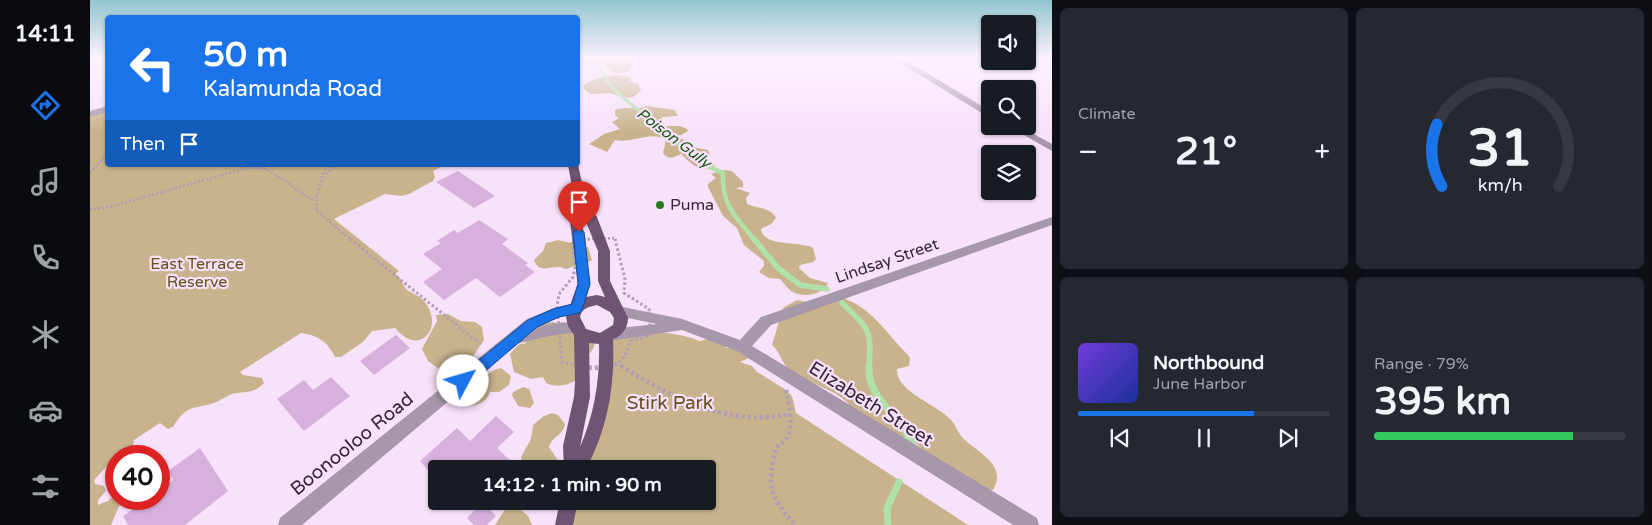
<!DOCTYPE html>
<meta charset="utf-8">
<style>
body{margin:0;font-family:"Varela Round",sans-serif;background:#242831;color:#f1f3f6;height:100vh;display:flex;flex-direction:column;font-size:19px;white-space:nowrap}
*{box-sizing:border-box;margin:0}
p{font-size:16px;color:#9ea1a6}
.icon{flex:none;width:28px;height:28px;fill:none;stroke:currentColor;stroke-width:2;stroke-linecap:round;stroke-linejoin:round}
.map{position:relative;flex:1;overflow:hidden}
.details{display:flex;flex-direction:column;gap:8px;padding:8px;background:#0d0f14;width:600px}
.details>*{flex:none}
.banner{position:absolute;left:15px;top:15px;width:475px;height:152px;border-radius:5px;box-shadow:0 1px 4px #0004;background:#1a73e8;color:#fff;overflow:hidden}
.controls{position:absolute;left:891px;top:15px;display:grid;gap:10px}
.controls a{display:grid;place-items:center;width:55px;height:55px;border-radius:5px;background:#171b24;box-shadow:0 1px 4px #0004;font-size:25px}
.speed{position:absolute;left:15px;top:445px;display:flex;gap:10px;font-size:25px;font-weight:700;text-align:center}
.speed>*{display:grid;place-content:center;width:65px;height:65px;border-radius:50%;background:#171b24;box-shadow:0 1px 4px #0004;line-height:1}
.speed .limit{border:8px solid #d22;background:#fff;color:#111}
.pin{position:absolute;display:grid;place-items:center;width:42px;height:42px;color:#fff;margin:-51px -21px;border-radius:50% 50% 50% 0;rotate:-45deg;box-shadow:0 0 5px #0007}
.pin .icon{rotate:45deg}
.me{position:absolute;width:55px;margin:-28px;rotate:51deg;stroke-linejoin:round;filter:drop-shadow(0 0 4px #0008)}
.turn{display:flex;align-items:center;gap:18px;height:105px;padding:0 15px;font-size:22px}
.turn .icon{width:65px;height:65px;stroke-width:2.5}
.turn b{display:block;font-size:35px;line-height:42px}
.then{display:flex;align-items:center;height:48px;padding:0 15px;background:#0003;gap:10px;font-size:19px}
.big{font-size:38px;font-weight:700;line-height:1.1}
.details .widget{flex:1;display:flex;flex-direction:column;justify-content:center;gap:8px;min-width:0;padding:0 18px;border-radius:8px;background:#242831}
.details .dial{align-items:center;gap:0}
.dial svg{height:130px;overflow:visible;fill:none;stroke:#363941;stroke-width:7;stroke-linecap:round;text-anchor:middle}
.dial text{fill:#f1f3f6;stroke:none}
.song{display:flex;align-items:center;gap:15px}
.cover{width:60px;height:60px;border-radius:8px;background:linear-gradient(135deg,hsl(260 70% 55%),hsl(230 70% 35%))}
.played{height:5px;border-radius:2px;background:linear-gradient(90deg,#1a73e8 70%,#363941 70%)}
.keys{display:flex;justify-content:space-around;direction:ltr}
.heat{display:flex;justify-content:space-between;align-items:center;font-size:28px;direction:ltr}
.charge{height:8px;border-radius:4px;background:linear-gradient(90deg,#34c759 79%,#363941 0)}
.details .tiles{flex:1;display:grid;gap:8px;grid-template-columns:repeat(2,1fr)}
.trip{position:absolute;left:338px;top:460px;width:288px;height:50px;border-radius:5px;background:#171b24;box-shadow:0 1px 4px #0004;font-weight:700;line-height:50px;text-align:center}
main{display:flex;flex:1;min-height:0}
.tabs{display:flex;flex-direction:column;width:90px;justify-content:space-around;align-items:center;background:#090b0e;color:#9ea1a6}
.tabs .icon{width:35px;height:35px}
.tabs .current{color:#1a73e8}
.tabs b{font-size:22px;color:#f1f3f6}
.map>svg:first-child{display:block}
</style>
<main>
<nav class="tabs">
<b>14:11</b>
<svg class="icon current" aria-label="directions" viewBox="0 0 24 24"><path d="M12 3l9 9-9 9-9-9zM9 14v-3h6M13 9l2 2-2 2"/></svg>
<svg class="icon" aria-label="music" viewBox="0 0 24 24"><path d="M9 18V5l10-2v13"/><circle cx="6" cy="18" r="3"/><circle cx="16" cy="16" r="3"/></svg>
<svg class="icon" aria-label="phone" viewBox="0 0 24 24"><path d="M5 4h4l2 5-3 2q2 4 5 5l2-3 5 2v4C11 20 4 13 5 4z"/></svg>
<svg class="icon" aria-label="climate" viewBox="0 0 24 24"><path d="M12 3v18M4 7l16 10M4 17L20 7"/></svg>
<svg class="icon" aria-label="car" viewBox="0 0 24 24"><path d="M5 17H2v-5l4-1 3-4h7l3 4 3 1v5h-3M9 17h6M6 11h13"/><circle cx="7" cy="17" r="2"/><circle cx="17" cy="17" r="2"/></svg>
<svg class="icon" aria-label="filters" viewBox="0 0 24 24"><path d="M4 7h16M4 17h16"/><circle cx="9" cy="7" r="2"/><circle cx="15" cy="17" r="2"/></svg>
</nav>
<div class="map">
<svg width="962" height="525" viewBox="0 0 962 525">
<rect width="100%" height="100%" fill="#f8e1fb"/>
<path fill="#c9b38d" d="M 490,58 L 538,58 L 542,67 L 539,71 C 524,76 523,73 514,65 L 488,64 Z
M 527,75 L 541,78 L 540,81 L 548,84 L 551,90 C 541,104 531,95 518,93 C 509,92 501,99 493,87 C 498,78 517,76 527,75 Z
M 556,106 L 585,110 L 588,116 L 572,117 L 574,126 L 590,126 L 597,129 L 598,131 L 591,135 L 584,137 L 599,141 L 603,147 L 618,150 L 620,155 L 615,159 L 624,163 L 624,166 C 608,173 601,163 591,154 C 584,158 578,160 573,153 L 576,140 C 561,130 543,144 525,140 L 517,152 L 499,144 L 514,134 L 530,129 L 522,122 L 529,118 L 525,115 L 525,110 C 535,105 546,112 556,106 Z
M 17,109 L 18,165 L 355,165 L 343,171 L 345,177 L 343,181 L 319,194 L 311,196 L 295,194 L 244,219 L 309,271 L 305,274 C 313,278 311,284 316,289 C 321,293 328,295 333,300 C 356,325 331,359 305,328 L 282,331 L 273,342 L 251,357 L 245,357 C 238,342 228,335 211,333 L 150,372 L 153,375 L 172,378 L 174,383 C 164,394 155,391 142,394 C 136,396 130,401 124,403 C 102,410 97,404 83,427 L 78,429 L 70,423 L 44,440 L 41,456 L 26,456 L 26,462 L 18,465 L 4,480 L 5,484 L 14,486 L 16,491 L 8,500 L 8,505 L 18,501 L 26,493 L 26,499 L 32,499 L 21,525 L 0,525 L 0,114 Z
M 633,170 L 642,171 L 653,182 L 653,187 L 646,188 L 660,193 L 656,198 L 657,204 C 668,209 680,207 686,218 L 681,224 L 671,229 C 674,248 710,240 723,248 L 726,259 L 723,262 L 710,265 L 709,268 L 720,278 L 738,283 C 732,296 712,298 701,291 C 697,288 694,283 690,279 L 679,278 L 669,272 L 674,266 L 674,261 L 654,245 L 647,228 L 633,216 L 618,187 L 618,184 L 626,178 L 621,174 Z
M 468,240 L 498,247 L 502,260 C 494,265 485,265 477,269 C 474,269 472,267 469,267 C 459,266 449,274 444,260 L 453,251 L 456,243 Z
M 750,297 C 782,307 795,332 817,354 L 820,358 L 819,366 L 807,369 C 805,391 848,405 861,420 C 866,425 868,434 874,439 C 888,453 918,465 903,490 L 895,489 L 834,451 L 820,438 L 815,437 L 810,441 L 763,411 C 755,391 717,384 700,370 C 691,363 691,353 682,345 L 693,308 L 707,300 L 718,302 Z
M 358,314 L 371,321 L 385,322 L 392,327 L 394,340 L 382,358 L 349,369 L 338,361 L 332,349 L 347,321 L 346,315 Z
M 463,322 L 502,336 C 506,345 505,347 499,354 C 503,377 474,392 456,383 L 453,377 L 441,379 L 424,372 L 420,354 L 428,345 L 436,343 L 437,335 L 452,323 Z
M 560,330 C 573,333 599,335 609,341 L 618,339 L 635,344 L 636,348 L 654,348 L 659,358 L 650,362 L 662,366 L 667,372 L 693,388 L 702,396 L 706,413 L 878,525 L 474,525 L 479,501 L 616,501 L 616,469 L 487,469 L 498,450 L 516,337 Z
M 411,368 L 421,376 L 419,385 L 409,392 L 400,392 C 396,402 390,404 380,406 L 374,399 L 373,394 L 391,386 C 395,376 400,370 411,368 Z
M 433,387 L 439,389 L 444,403 L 440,408 L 428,406 L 422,395 L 423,392 Z
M 462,413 L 468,415 L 475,424 C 473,436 461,437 459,447 L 467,459 L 470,469 L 434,469 L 431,457 L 441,439 L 443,425 L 454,416 Z
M 425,505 L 438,516 L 442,525 L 405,525 L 416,508 Z"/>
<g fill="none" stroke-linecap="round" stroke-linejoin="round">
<path stroke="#afe1a9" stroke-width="3" d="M 504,58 L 522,88 L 582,139"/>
<path stroke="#afe1a9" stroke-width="4.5" d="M 580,138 L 615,165 L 633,173 C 631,204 646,218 665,240"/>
<path stroke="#afe1a9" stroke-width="5.5" d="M 664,239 L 688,268 L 710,285 L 737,289
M 752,303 C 779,329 782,329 779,367"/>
<path stroke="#afe1a9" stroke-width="7" d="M 779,366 C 777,400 810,413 821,442
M 798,525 L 797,508 L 809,482"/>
</g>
<path fill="#d6b1dc" d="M 368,171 L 405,196 L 384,208 L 346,182 Z
M 389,220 L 418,239 L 412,244 L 438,263 L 435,265 L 445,272 L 410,297 L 386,278 L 354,300 L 333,282 L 352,269 L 333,254 L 351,243 L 347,241 L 364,230 L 368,233 Z
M 306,335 L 320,348 L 284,375 L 270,361 Z
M 241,377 L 260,396 L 214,431 L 187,399 L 214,380 L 223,390 Z
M 406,416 L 424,432 L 407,448 L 429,469 L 388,469 L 379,459 L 369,469 L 346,469 L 346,479 L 330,461 L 367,428 L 380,441 Z
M 110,448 L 138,491 L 95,525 L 38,525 L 33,516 L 58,499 L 69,499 L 69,491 L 83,480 L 78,471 Z
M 393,502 L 406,516 L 397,525 L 384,525 L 377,518 Z"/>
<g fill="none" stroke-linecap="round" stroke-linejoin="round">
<path stroke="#b19db4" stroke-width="2.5" stroke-dasharray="2 2" stroke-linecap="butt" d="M 236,165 L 226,198 L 227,211 L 261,240
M 0,173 L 18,153
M 236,174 L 247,165
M 0,209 L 15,208 L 161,167 L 177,169 L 224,201
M 482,240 L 525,238 L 526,240"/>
<path stroke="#b19db4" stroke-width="3" stroke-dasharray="2.5 2.5" stroke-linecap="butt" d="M 260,239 L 389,343
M 530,365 L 533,367
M 493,367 L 472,362 L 467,306 L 469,294 L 483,277 L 485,268 L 482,240 L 499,239
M 520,367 C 533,363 537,353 540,341 L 560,336 L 559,309 L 534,293 L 535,279 L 525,239"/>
<path stroke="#b19db4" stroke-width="4.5" stroke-dasharray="3 3" stroke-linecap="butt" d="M 487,366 L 504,368 L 524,366
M 531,366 C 581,397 638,428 699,414
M 696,390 C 699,410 709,436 686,447 C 677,488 678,493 705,525"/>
<path fill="#a797aa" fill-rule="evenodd" d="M 802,58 L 812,58 L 900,111 L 900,118 Z
M 18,106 L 18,112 L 0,117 L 0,111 Z
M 918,126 L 929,126 L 962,144 L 962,151 Z
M 962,217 L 962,225 L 681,325 L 662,346 L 947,518 L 949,525 L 923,525 L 647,351 L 592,330 L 520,341 L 515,339 L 513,335 L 515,331 L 520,329 L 567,324 L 523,315 L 521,311 L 523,307 L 528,306 L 592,319 L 650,340 L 671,317 Z"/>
<path fill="#a797aa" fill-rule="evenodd" d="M 485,305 L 490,306 L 492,310 L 490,314 L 469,317 L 446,328 C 459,324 477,320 490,324 L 492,328 L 490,332 L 459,336 L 426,344 L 212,525 L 188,525 L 190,518 L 437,319 L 467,307 Z"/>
<path fill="#705474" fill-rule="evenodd" d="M 488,164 L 496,203 L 507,217 L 520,251 L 520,281 L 538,318 C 538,328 532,336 523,339 C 525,385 518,428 496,469 L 474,469 L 473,446 L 484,397 L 485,382 L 484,335 L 478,326 L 476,317 L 488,283 L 480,221 L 485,203 L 478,165 ZM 493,215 L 508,251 L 508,281 L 515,297 L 507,295 L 496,297 L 500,283 L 492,221 ZM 507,305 L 520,312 L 524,318 L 523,325 L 510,333 L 496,329 L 490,317 C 492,308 498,307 507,305 ZM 499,343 L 509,344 C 510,380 504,415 490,447 L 500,397 Z
M 470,501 L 488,501 L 483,525 L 465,525 Z"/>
</g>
<linearGradient id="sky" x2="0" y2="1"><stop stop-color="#91c6cf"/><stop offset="0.44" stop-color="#fcf2fd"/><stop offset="1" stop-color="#fcf2fd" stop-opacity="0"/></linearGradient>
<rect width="962" height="132" fill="url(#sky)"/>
<path fill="#1a73e8" stroke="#114b97" d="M 489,229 L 494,232 L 500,284 L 492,310 L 489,313 L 469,317 L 447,327 L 378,386 L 373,387 L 368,386 L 366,381 L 368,377 L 438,320 L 463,309 L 482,304 L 488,284 L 483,232 Z"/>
<circle fill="#287822" stroke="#f8e1fb" stroke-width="2" cx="570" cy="205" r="5"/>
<g text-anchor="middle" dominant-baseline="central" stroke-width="4.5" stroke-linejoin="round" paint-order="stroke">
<g font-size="15" font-style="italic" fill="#165911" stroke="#f8e1fb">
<text transform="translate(584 138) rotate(37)">Poison Gully</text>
</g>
<g font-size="16" fill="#342637" stroke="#f8e1fb" text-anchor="start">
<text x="580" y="205">Puma</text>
</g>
<g font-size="16" fill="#342637" stroke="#f8e1fb">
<text transform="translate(797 261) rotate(-19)">Lindsay Street</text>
</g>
<g font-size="16" fill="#684f1e" stroke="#f8e1fb">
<text x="107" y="264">East Terrace<tspan x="107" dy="18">Reserve</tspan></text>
</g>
<g font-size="19" fill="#684f1e" stroke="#f8e1fb">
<text x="580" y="403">Stirk Park</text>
</g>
<g font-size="19" fill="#342637" stroke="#f8e1fb">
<text transform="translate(781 404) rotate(32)">Elizabeth Street</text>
<text transform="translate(262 444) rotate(-39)">Boonooloo Road</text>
</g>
</g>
</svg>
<div class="controls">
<a><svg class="icon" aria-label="sound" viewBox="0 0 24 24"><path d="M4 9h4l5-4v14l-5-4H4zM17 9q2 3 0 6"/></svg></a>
<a><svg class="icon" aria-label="search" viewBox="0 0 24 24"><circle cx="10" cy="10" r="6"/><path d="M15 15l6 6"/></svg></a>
<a><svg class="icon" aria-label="layers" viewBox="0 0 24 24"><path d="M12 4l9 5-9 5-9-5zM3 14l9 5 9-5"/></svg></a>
</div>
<div class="speed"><div class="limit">40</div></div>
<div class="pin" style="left:489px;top:232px;background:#d93025"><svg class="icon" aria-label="arrive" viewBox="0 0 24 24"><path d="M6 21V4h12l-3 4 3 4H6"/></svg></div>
<svg class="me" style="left:373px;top:381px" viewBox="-20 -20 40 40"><circle r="19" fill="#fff"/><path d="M0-13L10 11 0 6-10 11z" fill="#1a73e8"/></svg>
<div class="trip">14:12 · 1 min · 90 m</div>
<div class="banner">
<div class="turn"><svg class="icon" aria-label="left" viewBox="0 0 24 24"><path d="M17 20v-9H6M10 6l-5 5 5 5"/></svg><div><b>50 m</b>Kalamunda Road</div></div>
<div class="then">Then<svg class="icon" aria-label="arrive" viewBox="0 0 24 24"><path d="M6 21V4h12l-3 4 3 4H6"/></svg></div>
</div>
</div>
<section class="details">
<div class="tiles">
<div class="widget"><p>Climate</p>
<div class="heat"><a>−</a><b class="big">21°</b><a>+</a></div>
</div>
<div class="widget dial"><svg viewBox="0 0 100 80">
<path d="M14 69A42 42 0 1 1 86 69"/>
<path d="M14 69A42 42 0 0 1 11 31" stroke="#1a73e8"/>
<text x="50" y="56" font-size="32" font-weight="700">31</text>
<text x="50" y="72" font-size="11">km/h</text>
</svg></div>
<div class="widget">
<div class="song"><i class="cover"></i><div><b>Northbound</b><p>June Harbor</p></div></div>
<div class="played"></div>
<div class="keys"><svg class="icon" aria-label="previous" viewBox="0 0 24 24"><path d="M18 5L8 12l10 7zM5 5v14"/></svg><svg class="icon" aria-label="pause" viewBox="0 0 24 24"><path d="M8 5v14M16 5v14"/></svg><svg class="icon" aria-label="next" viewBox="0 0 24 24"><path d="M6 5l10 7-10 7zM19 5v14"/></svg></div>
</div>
<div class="widget"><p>Range · 79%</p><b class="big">395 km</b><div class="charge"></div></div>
</div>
</section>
</main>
